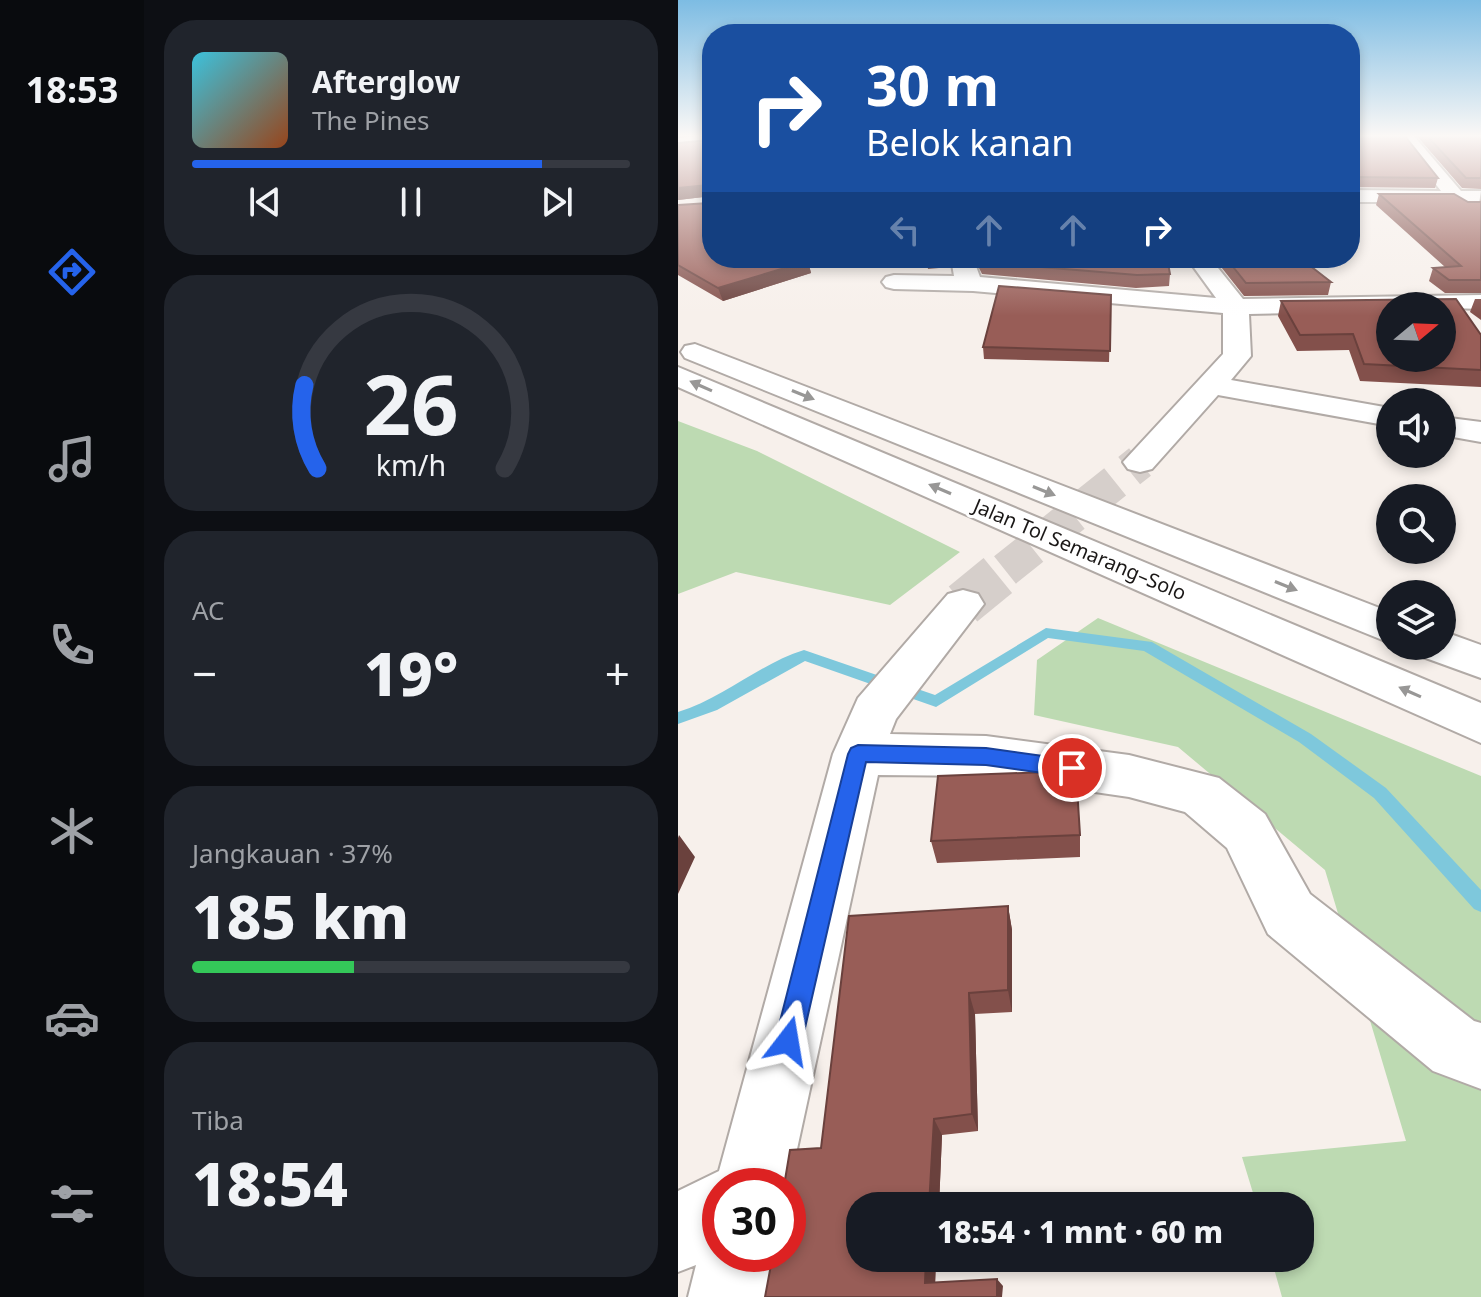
<!DOCTYPE html>
<html lang="id">
<meta charset="utf-8">
<style>
body{margin:0;font-family:"Noto Sans",sans-serif;background:#20242c;color:#f1f3f6;height:100vh;display:flex;flex-direction:column;font-size:30px;white-space:nowrap}
*{box-sizing:border-box;margin:0}
p{font-size:26px;color:#9ea1a6}
.icon{flex:none;width:44px;height:44px;fill:none;stroke:currentColor;stroke-width:2;stroke-linecap:round;stroke-linejoin:round}
.map{position:relative;flex:1;overflow:hidden}
.drawer{display:flex;flex-direction:column;gap:20px;padding:20px;background:#0d0f14;width:534px}
.drawer>*{flex:none}
.guide{position:absolute;left:24px;top:24px;width:658px;height:244px;border-radius:32px;box-shadow:0 4px 12px #0003;background:#1a4fa0;color:#fff;overflow:hidden}
.needle{width:52px;rotate:71deg}
.fabs{position:absolute;left:698px;top:292px;display:grid;gap:16px}
.fabs a{display:grid;place-items:center;width:80px;height:80px;border-radius:50%;background:#171b24;box-shadow:0 4px 12px #0003;font-size:40px}
.speed{position:absolute;left:24px;top:1168px;display:flex;gap:16px;font-size:40px;font-weight:700;text-align:center}
.speed>*{display:grid;place-content:center;width:104px;height:104px;border-radius:50%;background:#171b24;box-shadow:0 4px 12px #0003;line-height:1}
.speed .limit{border:12px solid #d22;background:#fff;color:#111}
.pin{position:absolute;display:grid;place-items:center;width:68px;height:68px;color:#fff;margin:-34px;border:4px solid #fff;border-radius:50%;box-shadow:0 2px 8px #0007}
.me{position:absolute;width:88px;margin:-44px;rotate:14deg;stroke-linejoin:round;filter:drop-shadow(0 0 6px #0008)}
.turn{display:flex;align-items:center;gap:28px;height:168px;padding:0 32px;font-size:36px}
.turn .icon{width:104px;height:104px;stroke-width:2.5}
.turn b{display:block;font-size:56px;line-height:68px}
.lanes{display:flex;align-items:center;height:76px;padding:0 32px;background:#0003;justify-content:center;gap:40px;direction:ltr}
.lanes .off{opacity:.35}
.big{font-size:60px;font-weight:800;line-height:1.1}
.drawer .tile{flex:1;display:flex;flex-direction:column;justify-content:center;gap:12px;min-width:0;padding:0 28px;border-radius:32px;background:#20242c}
.drawer .dial{align-items:center;gap:0}
.dial svg{height:208px;overflow:visible;fill:none;stroke:#363941;stroke-width:7;stroke-linecap:round;text-anchor:middle}
.dial text{fill:#f1f3f6;stroke:none}
.song{display:flex;align-items:center;gap:24px}
.cover{width:96px;height:96px;border-radius:12px;background:linear-gradient(135deg,hsl(190 70% 55%),hsl(20 70% 35%))}
.played{height:8px;border-radius:4px;background:linear-gradient(90deg,#2563eb 80%,#363941 80%)}
.keys{display:flex;justify-content:space-around;direction:ltr}
.heat{display:flex;justify-content:space-between;align-items:center;font-size:44px;direction:ltr}
.charge{height:12px;border-radius:6px;background:linear-gradient(90deg,#34c759 37%,#363941 0)}
.trip{position:absolute;left:168px;top:1192px;width:468px;height:80px;border-radius:32px;background:#171b24;box-shadow:0 4px 12px #0003;font-weight:800;line-height:80px;text-align:center}
main{display:flex;flex:1;min-height:0}
.tabs{display:flex;flex-direction:column;width:144px;justify-content:space-around;align-items:center;background:#090b0e;color:#9ea1a6}
.tabs .icon{width:56px;height:56px}
.tabs .active{color:#2563eb}
.tabs b{font-size:36px;color:#f1f3f6}
.map>svg:first-child{display:block}
</style>
<main>
<nav class="tabs">
<b>18:53</b>
<svg class="icon active" aria-label="directions" viewBox="0 0 24 24"><path d="M12 3l9 9-9 9-9-9zM9 14v-3h6M13 9l2 2-2 2"/></svg>
<svg class="icon" aria-label="music" viewBox="0 0 24 24"><path d="M9 18V5l10-2v13"/><circle cx="6" cy="18" r="3"/><circle cx="16" cy="16" r="3"/></svg>
<svg class="icon" aria-label="phone" viewBox="0 0 24 24"><path d="M5 4h4l2 5-3 2q2 4 5 5l2-3 5 2v4C11 20 4 13 5 4z"/></svg>
<svg class="icon" aria-label="climate" viewBox="0 0 24 24"><path d="M12 3v18M4 7l16 10M4 17L20 7"/></svg>
<svg class="icon" aria-label="car" viewBox="0 0 24 24"><path d="M5 17H2v-5l4-1 3-4h7l3 4 3 1v5h-3M9 17h6M6 11h13"/><circle cx="7" cy="17" r="2"/><circle cx="17" cy="17" r="2"/></svg>
<svg class="icon" aria-label="filters" viewBox="0 0 24 24"><path d="M4 7h16M4 17h16"/><circle cx="9" cy="7" r="2"/><circle cx="15" cy="17" r="2"/></svg>
</nav>
<section class="drawer">
<div class="tile">
<div class="song"><i class="cover"></i><div><b>Afterglow</b><p>The Pines</p></div></div>
<div class="played"></div>
<div class="keys"><svg class="icon" aria-label="previous" viewBox="0 0 24 24"><path d="M18 5L8 12l10 7zM5 5v14"/></svg><svg class="icon" aria-label="pause" viewBox="0 0 24 24"><path d="M8 5v14M16 5v14"/></svg><svg class="icon" aria-label="next" viewBox="0 0 24 24"><path d="M6 5l10 7-10 7zM19 5v14"/></svg></div>
</div>
<div class="tile dial"><svg viewBox="0 0 100 80">
<path d="M14 69A42 42 0 1 1 86 69"/>
<path d="M14 69A42 42 0 0 1 9 37" stroke="#2563eb"/>
<text x="50" y="56" font-size="32" font-weight="700">26</text>
<text x="50" y="72" font-size="11">km/h</text>
</svg></div>
<div class="tile"><p>AC</p>
<div class="heat"><a>−</a><b class="big">19°</b><a>+</a></div>
</div>
<div class="tile"><p>Jangkauan · 37%</p><b class="big">185 km</b><div class="charge"></div></div>
<div class="tile"><p>Tiba</p><b class="big">18:54</b></div>
</section>
<div class="map">
<svg width="803" height="1297" viewBox="0 0 803 1297">
<rect width="100%" height="100%" fill="#f7f0eb"/>
<path fill="#bddab2" d="M 0,421 L 79,451 L 282,552 L 212,605 L 58,572 L 0,594 Z
M 420,618 L 803,776 L 803,1297 L 604,1297 L 593,1258 L 622,1258 L 622,1206 L 579,1206 L 564,1157 L 728,1141 L 647,870 L 500,747 L 356,715 L 359,660 Z"/>
<g fill="none" stroke-linecap="round" stroke-linejoin="round">
<path fill="#7ec8dc" fill-rule="evenodd" d="M 368,628 L 474,642 L 633,734 L 708,788 L 803,890 L 803,912 L 796,909 L 696,798 L 621,742 L 466,651 L 370,638 L 258,707 L 127,661 L 39,710 L 0,724 L 0,712 C 46,698 81,664 126,650 L 257,695 Z"/>
<path stroke="#d6cfcb" stroke-width="35" stroke-dasharray="35 18" stroke-linecap="butt" d="M 327,570 L 462,462"/>
<path stroke="#d6cfcb" stroke-width="45" stroke-dasharray="45 22" stroke-linecap="butt" d="M 285,604 L 329,568"/>
<g stroke="#b1aaa6" stroke-width="4">
<path id="minor" d="M 719,135 L 735,135 L 783,191 L 803,191 L 800,210 L 786,210 L 774,202 L 672,202 L 672,190 L 763,191 Z
M 273,258 L 295,258 L 302,277 L 538,298 L 509,258 L 532,258 L 565,299 L 803,295 L 803,309 L 712,306 L 712,311 L 571,314 L 573,356 L 553,380 L 712,408 L 712,426 L 540,395 L 474,469 L 462,472 L 450,469 L 445,462 L 545,354 L 545,313 L 295,291 L 216,289 L 208,287 L 204,282 L 208,277 L 216,275 L 276,276 Z
M 764,417 L 803,422 L 803,442 L 764,435 Z
M 285,590 L 300,594 L 306,604 L 218,719 L 212,734 L 308,736 L 451,755 L 541,778 L 587,814 L 632,894 L 796,1021 L 803,1023 L 803,1089 L 755,1071 L 590,934 L 549,848 L 507,812 L 451,797 L 308,776 L 200,775 L 111,1186 L 42,1186 L 42,1254 L 98,1254 L 90,1297 L 10,1297 L 18,1265 L 0,1272 L 0,1191 L 41,1171 L 155,754 L 180,698 L 270,594 Z"/>
</g>
<g stroke="#b1aaa6" stroke-width="4">
<path id="highway" d="M 17,344 L 712,612 L 712,643 L 7,358 L 3,352 L 7,346 Z
M 0,367 L 803,703 L 803,743 L 0,387 Z
M 764,631 L 803,645 L 803,678 L 745,657 L 739,646 L 764,646 Z"/>
</g>
<use href="#minor" fill="#fff" fill-rule="evenodd"/>
<use href="#highway" fill="#fff" fill-rule="evenodd"/>
</g>
<path fill="#83504b" d="M 672,135 L 760,178 L 757,188 L 672,187 Z
M 738,135 L 803,135 L 803,189 L 784,188 Z
M 34,137 L 34,258 L 130,261 L 133,273 L 45,301 L 0,275 L 0,205 L 31,203 L 34,200 L 34,196 L 0,200 L 0,143 L 31,140 Z
M 701,194 L 790,202 L 802,202 L 803,199 L 803,293 L 767,293 L 751,281 L 755,268 L 767,267 L 698,205 Z
M 296,258 L 489,258 L 492,274 L 491,286 L 458,288 L 304,274 Z
M 536,258 L 622,258 L 653,282 L 650,295 L 566,296 Z
M 433,295 L 431,362 L 306,359 L 305,347 Z
M 797,299 L 803,299 L 803,320 L 792,312 Z
M 603,301 L 803,335 L 803,387 L 682,381 L 671,350 L 619,351 L 600,316 Z
M 402,835 L 402,857 L 259,863 L 253,841 Z
M 330,906 L 334,930 L 334,1012 L 297,1014 L 300,1131 L 264,1135 L 261,1206 L 182,1206 L 182,1258 L 258,1258 L 257,1282 L 325,1286 L 87,1297 L 143,1148 Z"/>
<path fill="#6a413d" d="M 0,135 L 26,135 L 0,138 Z
M 30,185 L 34,196 L 0,200 L 0,188 Z
M 248,258 L 270,258 L 272,267 L 250,269 Z
M 130,261 L 133,273 L 45,301 L 40,288 Z
M 1,835 L 17,857 L 0,894 L 0,838 Z
M 330,906 L 334,930 L 334,1012 L 330,990 Z
M 291,993 L 297,1014 L 300,1131 L 294,1114 Z
M 256,1119 L 264,1135 L 261,1206 L 251,1206 Z
M 248,1258 L 258,1258 L 257,1290 L 247,1283 Z
M 319,1279 L 325,1286 L 324,1297 L 319,1297 Z"/>
<path fill="#985d57" stroke="#6a413d" stroke-width="2" fill-rule="evenodd" d="M 672,135 L 726,135 L 760,178 L 674,177 L 672,179 Z
M 748,135 L 803,135 L 803,178 L 788,178 Z
M 34,137 L 34,258 L 124,258 L 130,261 L 40,288 L 0,265 L 0,205 L 31,203 L 34,200 L 34,188 L 30,185 L 0,188 L 0,143 L 31,140 Z
M 701,194 L 776,194 L 790,202 L 803,202 L 803,280 L 771,280 L 755,268 L 783,266 Z
M 301,258 L 489,258 L 492,274 L 459,275 L 303,262 Z
M 548,258 L 622,258 L 653,282 L 568,283 Z
M 321,286 L 433,295 L 432,351 L 305,347 Z
M 778,299 L 803,335 L 803,370 L 686,364 L 675,334 L 622,335 L 603,301 ZM 712,306 L 764,306 L 764,358 L 712,358 Z
M 398,771 L 402,835 L 253,841 L 260,776 Z
M 330,906 L 330,990 L 291,993 L 294,1114 L 256,1119 L 251,1206 L 182,1206 L 182,1258 L 248,1258 L 247,1283 L 319,1279 L 319,1297 L 87,1297 L 95,1254 L 110,1254 L 110,1186 L 106,1186 L 112,1150 L 143,1148 L 171,916 Z"/>
<defs><path id="oneway-solid" d="M-6-.8H1V-3.2L6.5 0L1 3.2V.8H-6Z" transform="scale(2)"/></defs>
<g fill="#989796">
<use href="#oneway-solid" transform="translate(23 386) rotate(-156)"/>
<use href="#oneway-solid" transform="translate(125 395) rotate(22)"/>
<use href="#oneway-solid" transform="translate(262 489) rotate(-157)"/>
<use href="#oneway-solid" transform="translate(366 491) rotate(22)"/>
<use href="#oneway-solid" transform="translate(608 586) rotate(22)"/>
<use href="#oneway-solid" transform="translate(732 692) rotate(-156)"/>
</g>
<linearGradient id="sky" x2="0" y2="1"><stop stop-color="#7dbce3"/><stop offset="0.43" stop-color="#fbf8f6"/><stop offset="1" stop-color="#fbf8f6" stop-opacity="0"/></linearGradient>
<rect width="803" height="316" fill="url(#sky)"/>
<path fill="#2563eb" stroke="#184099" stroke-width="2" d="M 180,745 L 308,748 L 394,760 L 402,762 L 405,768 L 402,774 L 394,777 L 308,765 L 188,762 L 124,1041 L 120,1050 L 110,1054 L 101,1050 L 97,1041 L 170,754 L 173,748 Z"/>
<g text-anchor="middle" dominant-baseline="central" stroke-width="6" stroke-linejoin="round" paint-order="stroke">
<g font-size="20" fill="#1a1716" stroke="#fff">
<text transform="translate(402 549) rotate(23)">Jalan Tol Semarang–Solo</text>
</g>
</g>
</svg>
<div class="fabs">
<a><svg class="needle" viewBox="-14 -14 28 28"><path d="M0-13l5 13h-10z" fill="#e53935"/><path d="M0 13l5-13h-10z" fill="#9ea1a6"/></svg></a>
<a><svg class="icon" aria-label="sound" viewBox="0 0 24 24"><path d="M4 9h4l5-4v14l-5-4H4zM17 9q2 3 0 6"/></svg></a>
<a><svg class="icon" aria-label="search" viewBox="0 0 24 24"><circle cx="10" cy="10" r="6"/><path d="M15 15l6 6"/></svg></a>
<a><svg class="icon" aria-label="layers" viewBox="0 0 24 24"><path d="M12 4l9 5-9 5-9-5zM3 14l9 5 9-5"/></svg></a>
</div>
<div class="speed"><div class="limit">30</div></div>
<div class="pin" style="left:394px;top:768px;background:#d93025"><svg class="icon" aria-label="arrive" viewBox="0 0 24 24"><path d="M6 21V4h12l-3 4 3 4H6"/></svg></div>
<svg class="me" style="left:110px;top:1041px" viewBox="-20 -20 40 40"><path d="M0-17L14 15 0 8-14 15z" fill="#2563eb" stroke="#fff" stroke-width="4"/></svg>
<div class="trip">18:54 · 1 mnt · 60 m</div>
<div class="guide">
<div class="turn"><svg class="icon" aria-label="right" viewBox="0 0 24 24"><path d="M7 20v-9h11M14 6l5 5-5 5"/></svg><div><b>30 m</b>Belok kanan</div></div>
<div class="lanes"><svg class="icon off" aria-label="left" viewBox="0 0 24 24"><path d="M17 20v-9H6M10 6l-5 5 5 5"/></svg><svg class="icon off" aria-label="ahead" viewBox="0 0 24 24"><path d="M12 20V5M6 11l6-6 6 6"/></svg><svg class="icon off" aria-label="ahead" viewBox="0 0 24 24"><path d="M12 20V5M6 11l6-6 6 6"/></svg><svg class="icon" aria-label="right" viewBox="0 0 24 24"><path d="M7 20v-9h11M14 6l5 5-5 5"/></svg></div>
</div>
</div>
</main>
